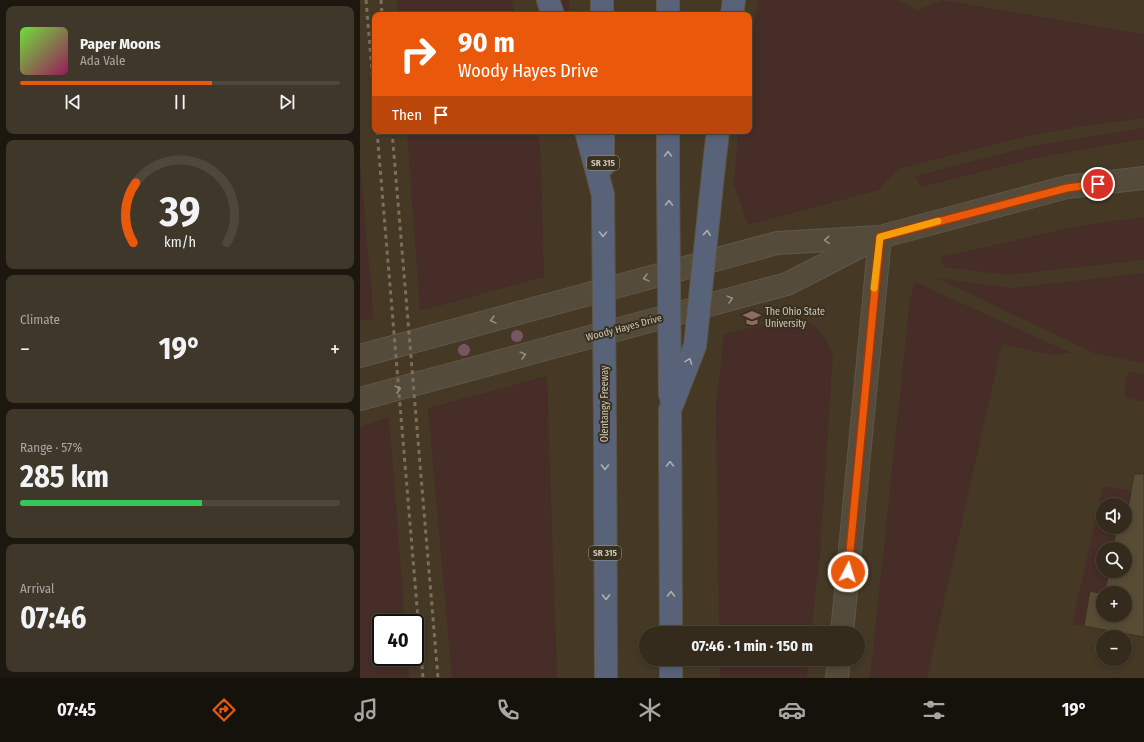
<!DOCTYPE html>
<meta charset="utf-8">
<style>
body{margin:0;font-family:"Fira Sans Condensed",sans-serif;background:#3f3729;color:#f1f3f6;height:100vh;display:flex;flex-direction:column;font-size:15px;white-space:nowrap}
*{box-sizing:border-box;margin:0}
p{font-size:13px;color:#a9a7a3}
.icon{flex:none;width:22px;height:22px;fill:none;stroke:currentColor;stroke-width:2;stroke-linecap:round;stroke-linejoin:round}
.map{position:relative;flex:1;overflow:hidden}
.details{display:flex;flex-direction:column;gap:6px;padding:6px;background:#1d180f;width:360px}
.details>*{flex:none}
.banner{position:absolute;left:12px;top:12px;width:380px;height:122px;border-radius:8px;box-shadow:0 2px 6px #0003,0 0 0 1px #4e473b;background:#ea580c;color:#fff;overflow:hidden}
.buttons{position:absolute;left:736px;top:498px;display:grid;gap:8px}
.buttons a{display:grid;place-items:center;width:36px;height:36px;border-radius:50%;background:#342b1c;box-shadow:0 2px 6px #0003,0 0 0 1px #4e473b;font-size:20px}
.speed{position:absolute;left:12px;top:614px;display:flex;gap:8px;font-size:20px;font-weight:700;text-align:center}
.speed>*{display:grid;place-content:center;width:52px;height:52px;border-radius:50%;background:#342b1c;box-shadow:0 2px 6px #0003,0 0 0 1px #4e473b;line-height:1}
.speed .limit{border:2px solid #111;border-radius:6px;background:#fff;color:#111}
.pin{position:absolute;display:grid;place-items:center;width:34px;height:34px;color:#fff;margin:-17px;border:2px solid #fff;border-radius:50%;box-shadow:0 1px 4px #0007}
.me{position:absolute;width:44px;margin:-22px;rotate:5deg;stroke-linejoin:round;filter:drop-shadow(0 0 3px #0008)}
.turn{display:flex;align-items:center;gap:14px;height:84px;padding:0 20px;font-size:18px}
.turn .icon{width:52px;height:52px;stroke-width:2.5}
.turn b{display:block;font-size:28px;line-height:34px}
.then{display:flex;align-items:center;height:38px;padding:0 20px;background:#0003;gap:8px;font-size:15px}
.big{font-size:30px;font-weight:700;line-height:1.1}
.details .card{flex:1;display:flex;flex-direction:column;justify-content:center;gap:6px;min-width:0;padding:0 14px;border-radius:8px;background:#3f3729}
.details .dial{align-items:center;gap:0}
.dial svg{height:104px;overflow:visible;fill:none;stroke:#4e473b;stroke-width:7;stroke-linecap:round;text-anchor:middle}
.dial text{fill:#f1f3f6;stroke:none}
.song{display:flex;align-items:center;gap:12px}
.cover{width:48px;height:48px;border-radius:6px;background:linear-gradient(135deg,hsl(100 70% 55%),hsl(330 70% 35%))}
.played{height:4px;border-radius:2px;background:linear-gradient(90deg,#ea580c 60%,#4e473b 60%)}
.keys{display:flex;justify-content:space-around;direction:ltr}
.heat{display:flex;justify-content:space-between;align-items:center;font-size:22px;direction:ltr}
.charge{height:6px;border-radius:3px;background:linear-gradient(90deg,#34c759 57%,#4e473b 0)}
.trip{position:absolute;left:279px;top:626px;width:226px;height:40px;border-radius:20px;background:#342b1c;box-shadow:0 2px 6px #0003,0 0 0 1px #4e473b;font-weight:700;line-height:40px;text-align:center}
.tab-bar{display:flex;height:64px;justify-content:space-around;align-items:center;background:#15110b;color:#a9a7a3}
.tab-bar .icon{width:28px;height:28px}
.tab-bar .on{color:#ea580c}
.tab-bar b{font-size:18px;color:#f1f3f6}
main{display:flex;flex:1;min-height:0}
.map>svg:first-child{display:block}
</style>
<main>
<section class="details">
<div class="card">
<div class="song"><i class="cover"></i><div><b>Paper Moons</b><p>Ada Vale</p></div></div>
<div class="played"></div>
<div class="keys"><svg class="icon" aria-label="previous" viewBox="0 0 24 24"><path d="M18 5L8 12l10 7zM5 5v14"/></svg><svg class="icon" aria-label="pause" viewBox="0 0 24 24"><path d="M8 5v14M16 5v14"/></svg><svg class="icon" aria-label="next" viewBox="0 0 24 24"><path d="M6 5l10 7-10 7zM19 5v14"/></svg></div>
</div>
<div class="card dial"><svg viewBox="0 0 100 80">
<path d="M14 69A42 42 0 1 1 86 69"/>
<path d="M14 69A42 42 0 0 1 16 23" stroke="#ea580c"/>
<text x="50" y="56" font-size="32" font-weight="700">39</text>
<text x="50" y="72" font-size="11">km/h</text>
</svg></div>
<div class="card"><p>Climate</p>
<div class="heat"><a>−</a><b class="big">19°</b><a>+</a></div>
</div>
<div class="card"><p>Range · 57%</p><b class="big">285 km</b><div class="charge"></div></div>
<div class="card"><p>Arrival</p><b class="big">07:46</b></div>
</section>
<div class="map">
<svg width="784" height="678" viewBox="0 0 784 678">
<rect width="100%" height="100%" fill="#453926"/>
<path fill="#462d28" d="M 37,0 L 152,0 L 155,15 L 38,15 Z
M 195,0 L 209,0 L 209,15 L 197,15 Z
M 399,0 L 539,0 L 558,10 L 583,0 L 784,34 L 784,118 L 723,126 L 667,136 L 538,169 L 519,190 L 388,225 L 374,185 L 378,131 L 389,131 L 389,45 Z
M 784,128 L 784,139 L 676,158 L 561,187 L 555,176 L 672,146 Z
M 47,131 L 178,131 L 181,159 L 184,277 L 60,311 Z
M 0,163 L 14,319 L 0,321 Z
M 784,217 L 784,260 L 648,275 L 584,267 L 581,257 L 723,225 Z
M 784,273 L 784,363 L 736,354 L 577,278 L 651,288 Z
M 555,282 L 711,353 L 691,355 L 642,344 L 567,678 L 510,678 L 550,299 Z
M 438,317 C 456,324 467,337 473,355 L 460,555 L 451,633 L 359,633 L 356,406 L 364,334 Z
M 768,371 L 784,374 L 784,402 L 766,398 L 764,390 Z
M 187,376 L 197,678 L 92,678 L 68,408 Z
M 29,417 L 45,623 L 21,623 L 21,657 L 48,657 L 49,678 L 0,678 L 0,427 Z
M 743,486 L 771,491 L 765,522 L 765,505 L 743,505 L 743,527 L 764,527 L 763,532 L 756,531 L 753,549 L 743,549 L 743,571 L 749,571 L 745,593 L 730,591 L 724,626 L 712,624 Z
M 360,659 L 449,659 L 447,678 L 360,678 Z"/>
<path fill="#594c35" stroke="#3b3221" d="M 774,474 L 784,474 L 784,637 L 724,626 L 730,591 L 743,594 L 743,615 L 765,615 L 765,593 L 745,593 L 749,571 L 765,571 L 765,549 L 753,549 L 756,531 L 763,532 L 765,527 Z"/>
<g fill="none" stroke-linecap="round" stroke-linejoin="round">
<g stroke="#605747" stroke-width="24">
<path id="tertiary" d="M 0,356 L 417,243 L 520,237 L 707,187 L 784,178
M 0,399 L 427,284 L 513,240
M 482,633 L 520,237
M 477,678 L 479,659"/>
</g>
<g stroke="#5e5645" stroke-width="24">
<path id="motorway" d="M 188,0 L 193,15
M 242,0 L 242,15
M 308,0 L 308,15
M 372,15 L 374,0
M 226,131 L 243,195
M 243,131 L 243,166
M 308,131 L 308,177
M 354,165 L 358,131
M 310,410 L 311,633
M 245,428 L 246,678
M 311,659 L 311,678"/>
</g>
<use href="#tertiary" stroke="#544b3b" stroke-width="22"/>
<use href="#motorway" stroke="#58637a" stroke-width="22"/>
<path stroke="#7b705d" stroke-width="3" stroke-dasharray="4 4" stroke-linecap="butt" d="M 6,0 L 15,106
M 21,0 L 22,15
M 17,131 L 63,678
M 32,131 L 78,678"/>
<g stroke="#5e5645" stroke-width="24" stroke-linecap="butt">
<path id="motorway-bridge" d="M 308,177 L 310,397
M 243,195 L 245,428
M 310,410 L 335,346 L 354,165"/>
</g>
<use href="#motorway-bridge" stroke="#58637a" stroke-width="22"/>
</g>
<g fill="#765761">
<circle cx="157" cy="336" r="6"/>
<circle cx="104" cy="350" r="6"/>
</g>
<defs><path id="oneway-chevron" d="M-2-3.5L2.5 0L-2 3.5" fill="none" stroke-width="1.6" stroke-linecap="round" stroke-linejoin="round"/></defs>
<g stroke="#b0aea8">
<use href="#oneway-chevron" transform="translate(308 154) rotate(-90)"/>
<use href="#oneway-chevron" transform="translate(309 203) rotate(-90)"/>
<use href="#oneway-chevron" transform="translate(347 233) rotate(-84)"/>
<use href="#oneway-chevron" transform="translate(243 234) rotate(90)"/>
<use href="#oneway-chevron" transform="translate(329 361) rotate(-69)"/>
<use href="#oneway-chevron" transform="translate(310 464) rotate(-90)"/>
<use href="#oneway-chevron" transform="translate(245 467) rotate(90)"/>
<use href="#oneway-chevron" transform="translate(311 594) rotate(-90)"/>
<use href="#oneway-chevron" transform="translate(246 597) rotate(90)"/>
</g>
<g stroke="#978f80">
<use href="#oneway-chevron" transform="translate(467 240) rotate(177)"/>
<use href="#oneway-chevron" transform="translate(286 278) rotate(165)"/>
<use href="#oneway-chevron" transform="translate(370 299) rotate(-15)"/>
<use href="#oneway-chevron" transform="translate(133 320) rotate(165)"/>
<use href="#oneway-chevron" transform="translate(163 355) rotate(-15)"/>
<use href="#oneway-chevron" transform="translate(38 389) rotate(-15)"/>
</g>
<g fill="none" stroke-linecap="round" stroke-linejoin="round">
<g stroke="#983908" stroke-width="10">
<path id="route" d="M 488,572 L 520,237 L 707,188 L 738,184"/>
</g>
<use href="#route" stroke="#ea580c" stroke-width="7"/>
<path stroke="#f59e0b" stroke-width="7" d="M 514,288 L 520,237 L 578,221"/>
</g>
<defs>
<g id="university-bare" transform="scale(1.38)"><path d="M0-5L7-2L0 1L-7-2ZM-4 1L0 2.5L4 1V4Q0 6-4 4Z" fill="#8d6e63" stroke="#3a301f" stroke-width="2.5" paint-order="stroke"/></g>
</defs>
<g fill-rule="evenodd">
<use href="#university-bare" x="392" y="318"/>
</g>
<g text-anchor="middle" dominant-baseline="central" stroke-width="4" stroke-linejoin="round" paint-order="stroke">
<g fill="#3a301f" stroke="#a19a8a" stroke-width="1">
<rect x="227" y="156" width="32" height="14" rx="3"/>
<rect x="229" y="546" width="32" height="14" rx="3"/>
</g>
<g font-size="9" font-weight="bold" fill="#cdc7b8">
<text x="243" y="163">SR 315</text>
<text x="245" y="553">SR 315</text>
</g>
<g font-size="10" fill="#cdc7b8" stroke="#3a301f" text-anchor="start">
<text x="405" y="312">The Ohio State<tspan x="405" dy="12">University</tspan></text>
</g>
<g font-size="10" fill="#cdc7b8" stroke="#3a301f">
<text transform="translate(264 328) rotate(-15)">Woody Hayes Drive</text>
<text transform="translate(245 404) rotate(-90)">Olentangy Freeway</text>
</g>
</g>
</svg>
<div class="buttons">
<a><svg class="icon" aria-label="sound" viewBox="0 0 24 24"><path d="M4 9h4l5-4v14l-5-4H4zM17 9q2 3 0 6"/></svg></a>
<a><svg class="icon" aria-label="search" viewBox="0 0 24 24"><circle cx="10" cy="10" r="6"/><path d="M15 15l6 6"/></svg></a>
<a>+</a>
<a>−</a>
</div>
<div class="speed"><div class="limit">40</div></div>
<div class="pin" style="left:738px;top:184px;background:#d93025"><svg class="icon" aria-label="arrive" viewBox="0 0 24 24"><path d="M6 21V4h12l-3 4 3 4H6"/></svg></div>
<svg class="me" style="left:488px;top:572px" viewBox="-20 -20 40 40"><circle r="17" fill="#ea580c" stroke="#fff" stroke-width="3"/><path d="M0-11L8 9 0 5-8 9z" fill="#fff"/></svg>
<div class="trip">07:46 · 1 min · 150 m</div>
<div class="banner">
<div class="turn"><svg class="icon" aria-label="right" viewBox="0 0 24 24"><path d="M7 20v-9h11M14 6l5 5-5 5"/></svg><div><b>90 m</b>Woody Hayes Drive</div></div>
<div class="then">Then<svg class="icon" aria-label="arrive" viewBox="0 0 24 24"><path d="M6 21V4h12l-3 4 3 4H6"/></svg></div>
</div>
</div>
</main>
<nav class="tab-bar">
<b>07:45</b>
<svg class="icon on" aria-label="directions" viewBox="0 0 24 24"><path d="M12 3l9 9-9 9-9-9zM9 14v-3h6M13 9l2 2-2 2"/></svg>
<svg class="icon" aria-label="music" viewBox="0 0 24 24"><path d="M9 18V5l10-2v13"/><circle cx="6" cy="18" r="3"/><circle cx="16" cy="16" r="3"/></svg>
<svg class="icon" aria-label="phone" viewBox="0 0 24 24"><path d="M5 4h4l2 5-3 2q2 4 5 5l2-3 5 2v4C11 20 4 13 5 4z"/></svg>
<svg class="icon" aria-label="climate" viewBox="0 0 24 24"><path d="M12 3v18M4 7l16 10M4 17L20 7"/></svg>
<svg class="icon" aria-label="car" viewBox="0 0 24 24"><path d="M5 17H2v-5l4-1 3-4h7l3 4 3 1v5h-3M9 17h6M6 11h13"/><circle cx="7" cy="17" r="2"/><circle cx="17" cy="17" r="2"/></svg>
<svg class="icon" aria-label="filters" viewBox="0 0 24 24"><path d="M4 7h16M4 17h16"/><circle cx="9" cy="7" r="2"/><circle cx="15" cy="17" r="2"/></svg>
<b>19°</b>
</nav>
